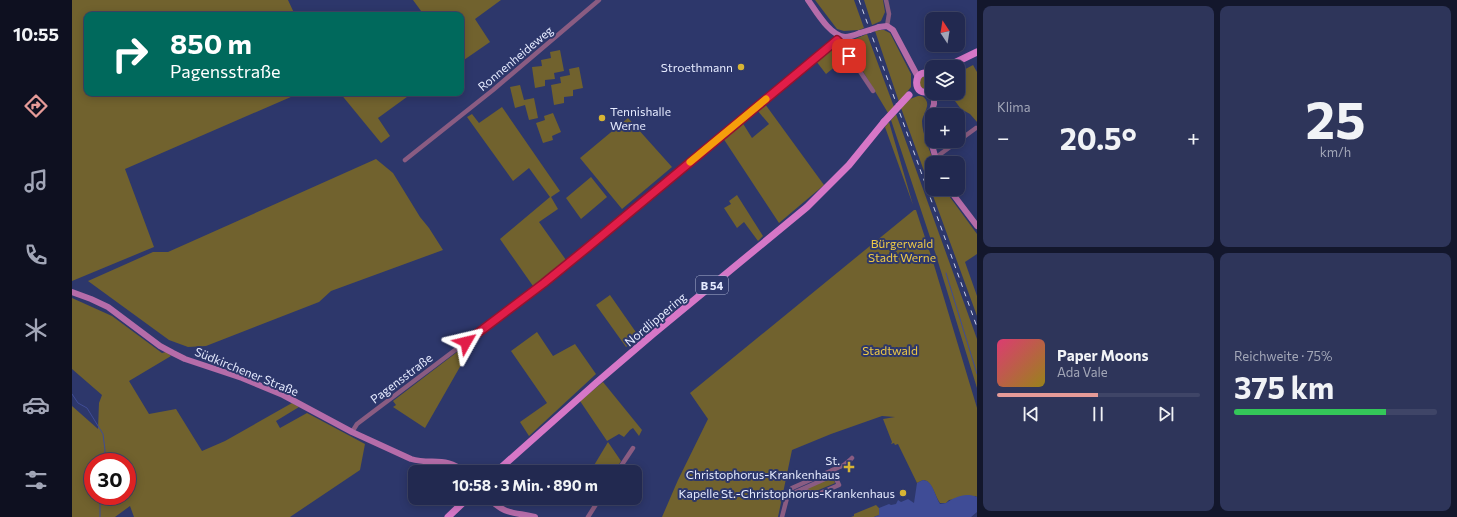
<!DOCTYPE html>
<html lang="de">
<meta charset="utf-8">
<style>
body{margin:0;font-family:Commissioner,sans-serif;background:#2e355a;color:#f1f3f6;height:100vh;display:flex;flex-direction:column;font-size:15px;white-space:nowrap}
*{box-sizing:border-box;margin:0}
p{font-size:13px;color:#a2a6b7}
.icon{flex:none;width:22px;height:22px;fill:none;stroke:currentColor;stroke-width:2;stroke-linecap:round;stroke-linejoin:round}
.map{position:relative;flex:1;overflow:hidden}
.panel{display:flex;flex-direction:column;gap:6px;padding:6px;background:#13172c;width:480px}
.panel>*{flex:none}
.banner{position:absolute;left:12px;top:12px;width:380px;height:84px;border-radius:8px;box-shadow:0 2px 10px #0003,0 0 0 1px #3f4567;background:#00695c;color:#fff;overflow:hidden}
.needle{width:26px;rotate:348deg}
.controls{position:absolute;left:853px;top:12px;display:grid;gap:8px}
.controls a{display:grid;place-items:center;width:40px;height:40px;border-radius:8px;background:#222950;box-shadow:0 2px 10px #0003,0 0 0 1px #3f4567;font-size:20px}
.speed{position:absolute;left:12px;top:453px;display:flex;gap:8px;font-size:20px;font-weight:700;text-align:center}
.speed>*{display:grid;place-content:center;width:52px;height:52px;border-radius:50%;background:#222950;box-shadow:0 2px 10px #0003,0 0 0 1px #3f4567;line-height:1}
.speed .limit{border:6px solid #d22;background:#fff;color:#111}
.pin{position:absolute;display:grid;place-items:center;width:34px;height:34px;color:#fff;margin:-17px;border-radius:8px;box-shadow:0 2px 6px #0006}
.me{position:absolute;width:44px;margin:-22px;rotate:53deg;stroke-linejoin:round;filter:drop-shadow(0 0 3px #0008)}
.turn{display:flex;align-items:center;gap:14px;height:84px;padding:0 20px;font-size:18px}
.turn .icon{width:52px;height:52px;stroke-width:2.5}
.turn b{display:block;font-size:28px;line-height:34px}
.big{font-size:30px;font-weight:700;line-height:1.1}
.panel .widget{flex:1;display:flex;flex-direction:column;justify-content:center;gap:6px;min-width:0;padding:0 14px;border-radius:8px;background:#2e355a}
.panel .dial{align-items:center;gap:0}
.dial b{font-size:52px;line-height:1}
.song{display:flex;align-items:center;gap:12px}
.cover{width:48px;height:48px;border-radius:6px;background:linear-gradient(135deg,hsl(340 70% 55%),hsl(50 70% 35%))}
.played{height:4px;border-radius:2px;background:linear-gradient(90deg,#e69b98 50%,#3f4567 50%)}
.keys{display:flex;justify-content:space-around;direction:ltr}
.heat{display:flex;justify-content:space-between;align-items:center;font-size:22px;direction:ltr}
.charge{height:6px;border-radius:3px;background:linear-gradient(90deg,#34c759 75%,#3f4567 0)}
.panel .tiles{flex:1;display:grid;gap:6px;grid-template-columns:repeat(2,1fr)}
.trip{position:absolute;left:336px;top:465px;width:234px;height:40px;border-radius:8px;background:#222950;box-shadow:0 2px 10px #0003,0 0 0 1px #3f4567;font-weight:700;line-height:40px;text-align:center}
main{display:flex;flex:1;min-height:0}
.tab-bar{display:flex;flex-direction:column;width:72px;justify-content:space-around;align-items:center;background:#0e1020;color:#a2a6b7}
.tab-bar .icon{width:28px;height:28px}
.tab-bar .on{color:#e69b98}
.tab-bar b{font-size:18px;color:#f1f3f6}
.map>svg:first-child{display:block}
</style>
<main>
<nav class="tab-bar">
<b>10:55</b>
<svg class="icon on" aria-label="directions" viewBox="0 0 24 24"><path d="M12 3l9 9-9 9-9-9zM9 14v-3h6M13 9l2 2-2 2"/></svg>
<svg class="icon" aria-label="music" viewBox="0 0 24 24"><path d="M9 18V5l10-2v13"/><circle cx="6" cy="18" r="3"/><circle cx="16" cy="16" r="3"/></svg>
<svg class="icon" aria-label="phone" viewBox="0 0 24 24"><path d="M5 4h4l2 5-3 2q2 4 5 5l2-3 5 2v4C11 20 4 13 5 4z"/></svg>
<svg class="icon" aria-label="climate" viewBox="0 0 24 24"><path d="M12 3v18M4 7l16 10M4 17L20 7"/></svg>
<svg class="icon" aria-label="car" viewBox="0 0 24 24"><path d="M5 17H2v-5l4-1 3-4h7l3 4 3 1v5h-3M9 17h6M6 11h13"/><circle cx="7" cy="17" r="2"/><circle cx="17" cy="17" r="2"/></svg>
<svg class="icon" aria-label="filters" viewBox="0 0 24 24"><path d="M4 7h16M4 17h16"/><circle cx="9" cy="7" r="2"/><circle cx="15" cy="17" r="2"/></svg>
</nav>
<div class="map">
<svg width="905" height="517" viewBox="0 0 905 517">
<rect width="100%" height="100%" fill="#2d376b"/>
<path fill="#71622e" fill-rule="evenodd" d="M 0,0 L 216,0 L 223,15 L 15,15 L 15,93 L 228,93 L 53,169 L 82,247 L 0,281 Z
M 341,0 L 429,0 L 403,19 L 418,42 L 389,62 L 389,15 L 352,15 Z
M 743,0 L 782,0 L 792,28 L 787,30 L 772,31 L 765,29 Z
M 792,0 L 811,0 L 813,12 L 809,21 L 800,25 Z
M 808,30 L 812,30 L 818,33 L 839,74 L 839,87 L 827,102 L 803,31 Z
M 795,34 L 822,107 L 816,113 L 780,53 L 779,47 L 783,39 Z
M 761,46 L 773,51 L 775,57 L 754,74 L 744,61 Z
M 488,50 L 492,71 L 482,73 L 483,79 L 473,80 L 473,86 L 463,88 L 460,67 L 470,66 L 469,60 L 479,58 L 478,52 Z
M 901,65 L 905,72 L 905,122 L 898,114 L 889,109 L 877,93 L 886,93 L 886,73 Z
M 507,67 L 511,88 L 501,90 L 501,96 L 492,97 L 492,103 L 482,105 L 479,85 L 489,83 L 488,77 L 498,75 L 497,69 Z
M 849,76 L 859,78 L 860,84 L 856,89 L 848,88 L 848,77 Z
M 448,85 L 452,100 L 462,98 L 466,118 L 457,120 L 453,105 L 443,108 L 438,87 Z
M 268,93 L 338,93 L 339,94 L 306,118 L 318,136 L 309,143 Z
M 846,96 C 849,96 852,96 854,100 C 858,106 851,114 850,121 C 850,134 858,150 862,163 L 860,163 L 860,189 L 872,189 L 905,234 L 905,254 L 893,262 L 905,296 L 905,316 L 829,108 L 838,99 Z
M 693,104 L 752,185 L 707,223 L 651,138 L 670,122 L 680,138 L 697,124 L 685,110 Z
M 430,107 L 488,191 L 479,197 L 486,209 L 467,222 L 494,260 L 461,286 L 428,239 L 478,197 L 457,168 L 441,181 L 395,117 L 400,114 L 407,123 Z
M 481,113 L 489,132 L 480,136 L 481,140 L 471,143 L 464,123 L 473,120 L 472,116 Z
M 824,114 L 905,339 L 905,388 L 863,252 L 819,120 Z
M 556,118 L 600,167 L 550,209 L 508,158 Z
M 817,122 L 841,205 L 813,127 Z
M 304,159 L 321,173 L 348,217 L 357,228 L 371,250 L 259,291 L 247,302 L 134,346 L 116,347 L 97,340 L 16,281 L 81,252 L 96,252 Z
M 519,177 L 535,197 L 509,219 L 494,198 Z
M 665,195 L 691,236 L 686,241 L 672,222 L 665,228 L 652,208 L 659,204 L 657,201 Z
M 842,210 L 844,210 L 862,265 L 905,408 L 905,497 L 903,496 L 877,500 L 874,503 L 868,503 C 863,496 862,487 855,481 L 851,480 L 845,483 L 826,444 L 823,445 L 822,443 L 819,444 L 820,442 L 811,419 L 823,417 L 810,416 L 759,434 L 720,450 L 706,517 L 590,517 L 606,480 L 636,419 L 618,393 Z
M 538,295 L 568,338 L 554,347 L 524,305 Z
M 0,298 L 40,316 L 90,353 L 94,352 L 99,356 L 57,381 L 77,414 L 104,409 L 130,451 L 153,441 L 220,403 L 227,407 L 204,421 L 208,428 L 235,413 L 293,444 L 288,470 L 218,517 L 62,517 L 58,506 L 43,517 L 0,517 L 0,406 L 26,429 L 27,403 L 30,395 L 0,369 ZM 21,462 L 55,462 L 55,496 L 21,496 Z
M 465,332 L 481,356 L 503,344 L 524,374 L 457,436 L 448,422 L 475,403 L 439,351 Z
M 393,346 L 397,351 L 353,428 L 321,407 L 324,405 L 321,401 Z
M 531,382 L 570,430 L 567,436 L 561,428 L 558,430 L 552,437 L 547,434 L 535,441 L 508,401 Z
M 536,442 L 549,461 L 542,472 L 518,472 Z
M 759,478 L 762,480 L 763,483 L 761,484 L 744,491 L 735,490 L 736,488 Z
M 804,505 L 807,508 L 807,515 L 802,517 L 779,517 L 782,516 L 782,514 Z"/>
<path fill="#3f4c96" d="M 851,480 L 855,481 C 862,486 863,496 868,504 L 874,503 C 883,497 893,492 905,497 L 905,512 L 899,517 L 802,517 L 807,515 L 807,508 L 817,504 L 819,505 L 824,504 L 826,500 L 829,502 L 836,499 L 842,503 L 845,483 Z"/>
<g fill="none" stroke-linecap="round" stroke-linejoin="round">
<path stroke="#3f4c96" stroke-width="1" d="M 874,273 L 905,374
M 0,394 L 6,403 L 15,408 L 31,434 L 33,450 L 32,462
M 28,517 L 28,499"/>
<path stroke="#8a5c82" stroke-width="4.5" d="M 814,0 L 817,14 L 815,26
M 765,40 L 771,46 L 801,91
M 863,158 L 904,128
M 333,160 L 421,90 L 527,0
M 280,432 L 285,424 L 472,283 L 761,44 L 768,36
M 545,472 L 561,448
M 728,490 L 746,494 L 767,485 L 760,470
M 715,498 L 719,494 L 762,475
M 516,517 L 528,498
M 710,517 L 716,494 L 720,488 L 772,465 L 778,460 L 780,458"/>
<path stroke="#b56ca9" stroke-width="6" d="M 736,0 C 744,11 758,36 773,37 C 778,37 783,35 788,33
M 807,27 L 815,26 L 821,30 L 846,77
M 862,93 L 862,104 L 855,127 L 865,163
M 877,189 L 905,226
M 0,292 L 19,299 L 36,307 L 88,346 L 101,353 L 113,359 L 170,378 L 211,395 L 280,432 L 339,459 C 359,465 375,456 392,472
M 417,498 C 432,515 443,512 463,517"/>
<path stroke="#d677c7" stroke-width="7" d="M 874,67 L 905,52
M 860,76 C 840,62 839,103 860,89
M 424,472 L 524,383 L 581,334 L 735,207 L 777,165 L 812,122
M 376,517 L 396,498"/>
<path stroke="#d0d5ed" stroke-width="1" stroke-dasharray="5 5" stroke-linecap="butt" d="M 787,0 L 905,327"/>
<path stroke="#b56ca9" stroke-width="6" d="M 788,33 L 807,27"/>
<path stroke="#d677c7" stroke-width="7" d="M 812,122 L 837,95"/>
</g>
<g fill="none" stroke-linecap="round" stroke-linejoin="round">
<g stroke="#92132f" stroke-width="10">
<path id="route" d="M 394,342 L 472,283 L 515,248 L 765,40 L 771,46 L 777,56"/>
</g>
<use href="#route" stroke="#e11d48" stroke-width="7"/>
<path stroke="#f59e0b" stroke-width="7" d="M 618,162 L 694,99"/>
</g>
<g fill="#d7b434" stroke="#2d376b" stroke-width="1.5">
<circle cx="669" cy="67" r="4"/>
<circle cx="530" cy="118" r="4"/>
<path d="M775 461h4v4h4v4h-4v4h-4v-4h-4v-4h4z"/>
<circle cx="831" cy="493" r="4"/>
</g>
<g text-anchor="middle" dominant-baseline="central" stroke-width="4" stroke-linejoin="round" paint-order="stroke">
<rect fill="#2d376b" stroke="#aeb5d3" stroke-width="1" x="624" y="276" width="32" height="18" rx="3"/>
<g font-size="11" font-weight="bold" fill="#e6ebff">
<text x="640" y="285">B 54</text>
</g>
<g font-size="12" fill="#e6ebff" stroke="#2d376b">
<text transform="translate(443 58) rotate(-40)">Ronnenheideweg</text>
<text transform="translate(583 319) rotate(-40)">Nordlippering</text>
<text transform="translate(175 371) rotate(22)">Südkirchener Straße</text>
<text transform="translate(329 378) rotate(-37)">Pagensstraße</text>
</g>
<g font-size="12" fill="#e6ebff" stroke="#2d376b" text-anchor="end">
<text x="661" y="67">Stroethmann</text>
<text x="538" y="111" text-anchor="start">Tennishalle<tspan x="538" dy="14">Werne</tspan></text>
<text x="768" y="460">St.<tspan x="768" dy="14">Christophorus-Krankenhaus</tspan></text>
<text x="823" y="493">Kapelle St.-Christophorus-Krankenhaus</text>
</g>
<g font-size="12" fill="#efca46" stroke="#2d376b">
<text x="830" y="243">Bürgerwald<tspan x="830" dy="14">Stadt Werne</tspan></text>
<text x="818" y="350">Stadtwald</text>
</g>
</g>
</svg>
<div class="controls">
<a><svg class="needle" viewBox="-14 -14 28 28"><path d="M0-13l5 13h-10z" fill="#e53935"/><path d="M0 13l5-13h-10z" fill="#a2a6b7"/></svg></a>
<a><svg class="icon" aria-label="layers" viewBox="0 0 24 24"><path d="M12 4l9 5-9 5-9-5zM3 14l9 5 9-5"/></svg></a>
<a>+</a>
<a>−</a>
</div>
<div class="speed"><div class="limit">30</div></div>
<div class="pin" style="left:777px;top:56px;background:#d93025"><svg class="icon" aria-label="arrive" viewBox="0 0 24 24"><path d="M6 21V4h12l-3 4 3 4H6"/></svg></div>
<svg class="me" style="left:394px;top:342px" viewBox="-20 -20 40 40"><path d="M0-17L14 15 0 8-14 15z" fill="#e11d48" stroke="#fff" stroke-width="4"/></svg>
<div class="trip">10:58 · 3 Min. · 890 m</div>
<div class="banner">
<div class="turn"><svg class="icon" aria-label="right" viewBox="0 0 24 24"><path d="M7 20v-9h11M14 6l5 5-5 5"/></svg><div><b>850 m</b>Pagensstraße</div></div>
</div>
</div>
<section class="panel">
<div class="tiles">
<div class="widget"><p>Klima</p>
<div class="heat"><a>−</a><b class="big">20.5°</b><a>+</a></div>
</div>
<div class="widget dial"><b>25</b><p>km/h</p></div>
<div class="widget">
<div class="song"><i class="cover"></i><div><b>Paper Moons</b><p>Ada Vale</p></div></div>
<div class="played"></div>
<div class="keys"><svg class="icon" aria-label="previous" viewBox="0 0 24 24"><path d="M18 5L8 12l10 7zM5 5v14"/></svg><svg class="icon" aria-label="pause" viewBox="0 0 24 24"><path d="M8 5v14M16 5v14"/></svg><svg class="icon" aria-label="next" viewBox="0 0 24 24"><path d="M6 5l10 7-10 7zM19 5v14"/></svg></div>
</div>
<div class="widget"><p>Reichweite · 75%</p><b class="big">375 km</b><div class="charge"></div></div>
</div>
</section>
</main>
